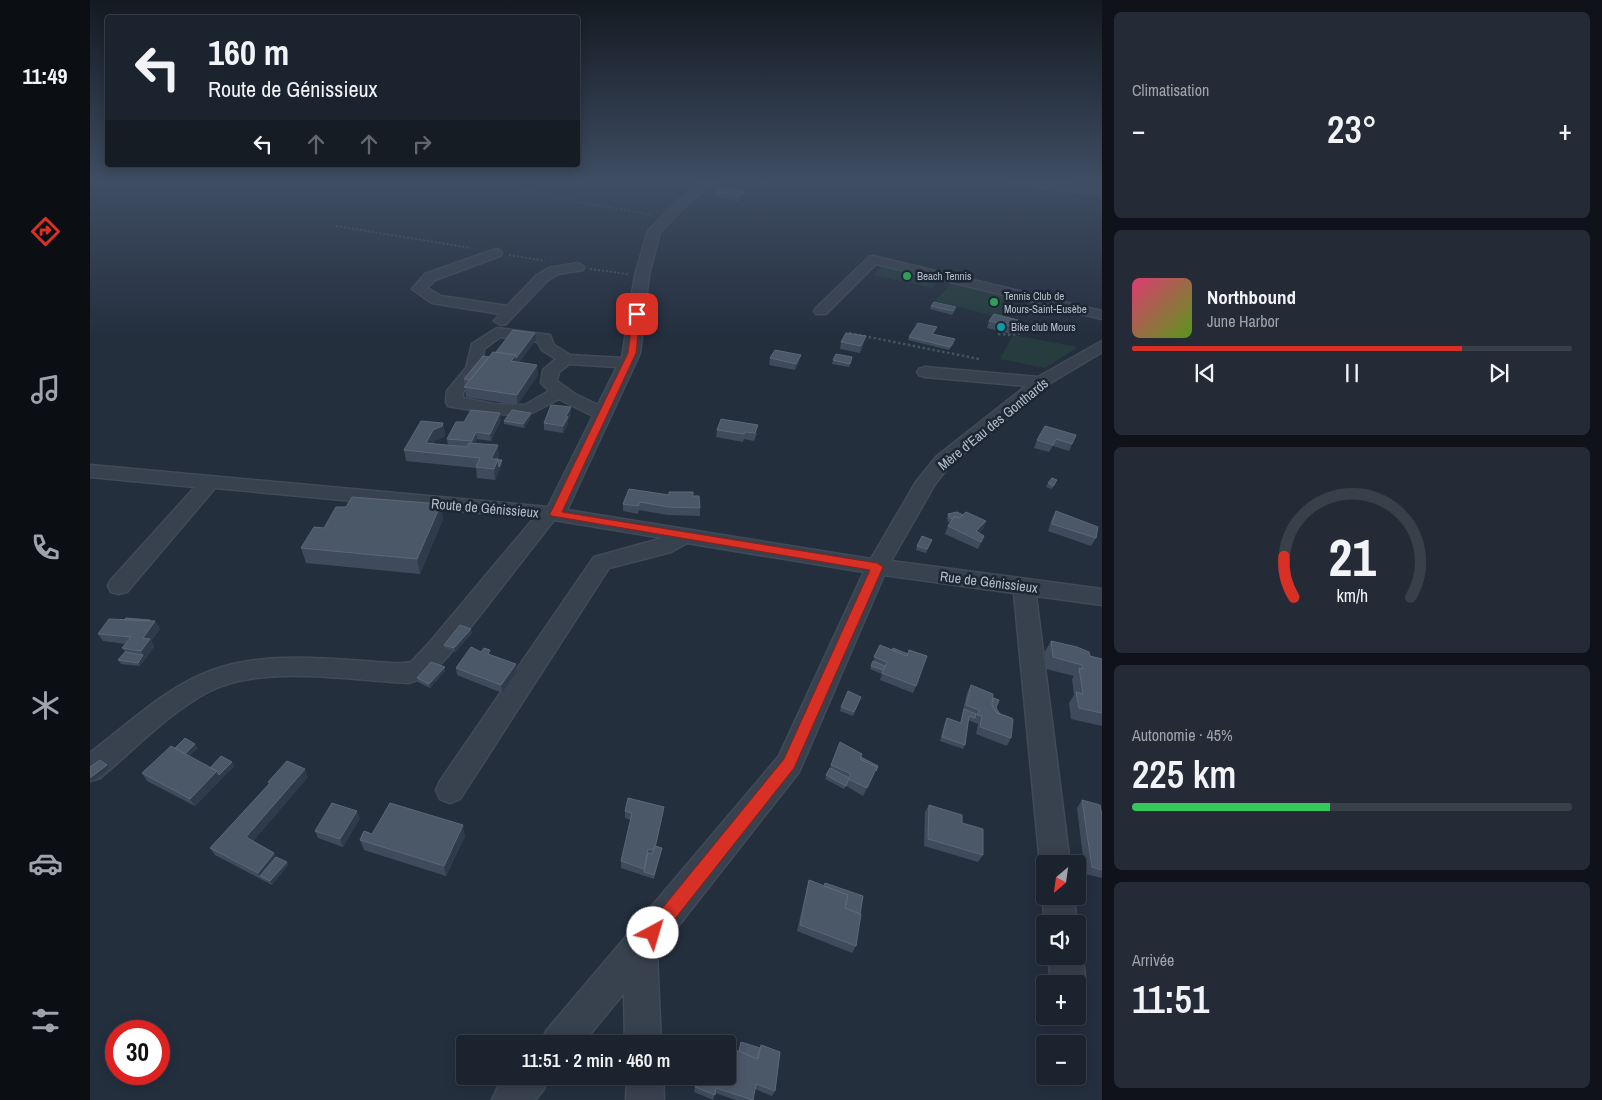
<!DOCTYPE html>
<html lang="fr">
<meta charset="utf-8">
<style>
body{margin:0;font-family:"Archivo Narrow",sans-serif;background:#242b36;color:#f1f3f6;height:100vh;display:flex;flex-direction:column;font-size:19px;white-space:nowrap}
*{box-sizing:border-box;margin:0}
p{font-size:16px;color:#a0a4aa}
.icon{flex:none;width:28px;height:28px;fill:none;stroke:currentColor;stroke-width:2;stroke-linecap:round;stroke-linejoin:round}
.map{position:relative;flex:1;overflow:hidden}
.details{display:flex;flex-direction:column;gap:12px;padding:12px;background:#0f1319;width:500px}
.details>*{flex:none}
.guide{position:absolute;left:15px;top:15px;width:475px;height:152px;border-radius:5px;box-shadow:0 2px 12px #0003,0 0 0 1px #39404a;background:#1b232e;color:#f1f3f6;overflow:hidden}
.needle{width:32px;rotate:209deg}
.buttons{position:absolute;left:946px;top:855px;display:grid;gap:10px}
.buttons a{display:grid;place-items:center;width:50px;height:50px;border-radius:5px;background:#1b232e;box-shadow:0 2px 12px #0003,0 0 0 1px #39404a;font-size:25px}
.speed{position:absolute;left:15px;top:1020px;display:flex;gap:10px;font-size:25px;font-weight:700;text-align:center}
.speed>*{display:grid;place-content:center;width:65px;height:65px;border-radius:50%;background:#1b232e;box-shadow:0 2px 12px #0003,0 0 0 1px #39404a;line-height:1}
.speed .limit{border:8px solid #d22;background:#fff;color:#111}
.pin{position:absolute;display:grid;place-items:center;width:42px;height:42px;color:#fff;margin:-21px;border-radius:10px;box-shadow:0 2px 8px #0006}
.me{position:absolute;width:55px;margin:-28px;rotate:39deg;stroke-linejoin:round;filter:drop-shadow(0 0 4px #0008)}
.turn{display:flex;align-items:center;gap:18px;height:105px;padding:0 20px;font-size:22px}
.turn .icon{width:65px;height:65px;stroke-width:2.5}
.turn b{display:block;font-size:35px;line-height:42px}
.lanes{display:flex;align-items:center;height:48px;padding:0 20px;background:#0003;justify-content:center;gap:25px;direction:ltr}
.lanes .off{opacity:.35}
.big{font-size:38px;font-weight:600;line-height:1.1}
.details .tile{flex:1;display:flex;flex-direction:column;justify-content:center;gap:8px;min-width:0;padding:0 18px;border-radius:8px;background:#242b36}
.details .dial{align-items:center;gap:0}
.dial svg{height:130px;overflow:visible;fill:none;stroke:#39404a;stroke-width:7;stroke-linecap:round;text-anchor:middle}
.dial text{fill:#f1f3f6;stroke:none}
.song{display:flex;align-items:center;gap:15px}
.cover{width:60px;height:60px;border-radius:8px;background:linear-gradient(135deg,hsl(340 70% 55%),hsl(90 70% 35%))}
.played{height:5px;border-radius:2px;background:linear-gradient(90deg,#d93025 75%,#39404a 75%)}
.keys{display:flex;justify-content:space-around;direction:ltr}
.heat{display:flex;justify-content:space-between;align-items:center;font-size:28px;direction:ltr}
.charge{height:8px;border-radius:4px;background:linear-gradient(90deg,#34c759 45%,#39404a 0)}
.trip{position:absolute;left:366px;top:1035px;width:280px;height:50px;border-radius:5px;background:#1b232e;box-shadow:0 2px 12px #0003,0 0 0 1px #39404a;font-weight:600;line-height:50px;text-align:center}
main{display:flex;flex:1;min-height:0}
.menu{display:flex;flex-direction:column;width:90px;justify-content:space-around;align-items:center;background:#0b0e12;color:#a0a4aa}
.menu .icon{width:35px;height:35px}
.menu .selected{color:#d93025}
.menu b{font-size:22px;color:#f1f3f6}
.map>svg:first-child{display:block}
</style>
<main>
<nav class="menu">
<b>11:49</b>
<svg class="icon selected" aria-label="directions" viewBox="0 0 24 24"><path d="M12 3l9 9-9 9-9-9zM9 14v-3h6M13 9l2 2-2 2"/></svg>
<svg class="icon" aria-label="music" viewBox="0 0 24 24"><path d="M9 18V5l10-2v13"/><circle cx="6" cy="18" r="3"/><circle cx="16" cy="16" r="3"/></svg>
<svg class="icon" aria-label="phone" viewBox="0 0 24 24"><path d="M5 4h4l2 5-3 2q2 4 5 5l2-3 5 2v4C11 20 4 13 5 4z"/></svg>
<svg class="icon" aria-label="climate" viewBox="0 0 24 24"><path d="M12 3v18M4 7l16 10M4 17L20 7"/></svg>
<svg class="icon" aria-label="car" viewBox="0 0 24 24"><path d="M5 17H2v-5l4-1 3-4h7l3 4 3 1v5h-3M9 17h6M6 11h13"/><circle cx="7" cy="17" r="2"/><circle cx="17" cy="17" r="2"/></svg>
<svg class="icon" aria-label="filters" viewBox="0 0 24 24"><path d="M4 7h16M4 17h16"/><circle cx="9" cy="7" r="2"/><circle cx="15" cy="17" r="2"/></svg>
</nav>
<div class="map">
<svg width="1012" height="1100" viewBox="0 0 1012 1100">
<rect width="100%" height="100%" fill="#242f3e"/>
<path fill="#263c3f" d="M 794,264 L 851,277 L 842,288 L 783,275 Z
M 865,280 L 929,296 L 912,318 L 845,301 Z
M 923,335 L 988,347 L 955,368 L 910,359 Z"/>
<g fill="none" stroke-linecap="round" stroke-linejoin="round">
<g stroke="#414a57" stroke-width="3">
<path id="minor" d="M 616,182 L 627,182 L 598,203 L 570,232 L 559,275 L 550,353 L 477,510 L 781,559 L 826,482 L 846,457 L 936,386 L 835,377 L 829,375 L 827,372 L 829,369 L 835,367 L 948,377 L 1012,341 L 1012,352 L 957,385 L 860,465 L 845,484 L 801,561 L 1012,589 L 1012,605 L 946,596 L 980,864 L 955,864 L 955,875 L 950,864 L 924,593 L 794,575 L 709,772 L 567,953 L 571,1044 L 535,1044 L 534,993 L 492,1044 L 451,1044 L 456,1031 L 689,756 L 774,572 L 597,543 L 581,552 L 519,568 L 370,799 L 360,803 L 350,799 L 346,790 L 350,781 L 504,557 L 573,538 L 464,520 L 358,656 L 338,677 L 318,683 C 258,680 172,664 118,692 C 77,714 45,749 10,778 L 0,781 L 0,753 C 82,689 110,654 222,658 C 244,659 265,660 287,662 C 298,662 310,665 321,662 L 340,642 L 444,518 L 125,488 L 37,592 L 29,594 L 21,592 L 18,586 L 21,580 L 105,487 L 0,477 L 0,465 L 458,507 L 503,416 L 469,399 L 438,415 L 404,414 L 358,406 L 356,402 L 357,391 L 376,368 L 382,344 L 407,328 L 460,335 L 464,345 L 480,355 L 532,358 L 545,275 L 558,231 L 590,199 ZM 410,337 L 448,342 L 452,350 L 466,359 L 453,370 L 451,383 L 459,391 L 435,405 L 404,404 L 373,398 L 373,392 L 392,369 L 394,349 ZM 479,364 L 527,367 L 508,405 L 485,394 L 467,381 L 469,372 Z
M 926,182 L 952,182 L 1012,189 L 1012,195 L 931,185 Z
M 406,249 L 410,250 L 412,253 L 410,256 L 345,280 L 337,288 L 351,296 L 417,306 L 447,275 L 459,268 L 488,263 L 494,267 L 493,270 L 468,274 L 457,281 L 416,324 L 411,325 L 404,321 L 410,314 L 342,303 L 322,289 L 335,274 Z
M 783,256 L 1012,311 L 1012,319 L 786,264 L 736,314 L 726,314 L 724,311 L 726,308 L 779,257 Z
M 955,889 L 955,896 L 984,896 L 987,924 L 955,924 L 952,896 Z
M 988,946 C 993,959 1001,987 988,997 L 988,984 L 961,984 L 958,956 L 988,956 Z
M 417,1076 L 459,1076 L 454,1089 L 445,1100 L 402,1100 L 408,1087 Z
M 537,1076 L 573,1076 L 574,1100 L 536,1100 Z"/>
</g>
<path stroke="#3f5557" stroke-width="2" stroke-dasharray="2 2" stroke-linecap="butt" d="M 405,182 L 489,202 L 562,215
M 246,226 L 381,248
M 419,255 L 455,261
M 500,269 L 538,274"/>
<path stroke="#3f5557" stroke-width="2.5" stroke-dasharray="2.5 2.5" stroke-linecap="butt" d="M 759,333 L 889,359
M 908,334 L 922,335 L 948,329"/>
<use href="#minor" fill="#38414e" fill-rule="evenodd"/>
</g>
<path fill="#3f4b5c" d="M 625,192 L 654,197 L 648,202 L 625,197 Z
M 841,306 L 865,310 L 862,315 L 840,309 Z
M 940,311 L 948,312 L 946,316 L 939,314 Z
M 928,320 L 925,327 L 921,334 L 897,328 L 899,321 Z
M 846,330 L 843,334 L 864,343 L 859,350 L 818,340 L 819,337 Z
M 446,340 L 429,362 L 448,375 L 427,405 L 376,397 L 374,379 L 399,357 L 406,352 Z
M 751,342 L 774,343 L 770,353 L 750,349 Z
M 762,357 L 759,367 L 742,364 L 743,360 Z
M 680,358 L 709,362 L 705,370 L 679,365 Z
M 481,407 L 481,415 L 478,419 L 478,424 L 473,433 L 454,430 L 454,423 Z
M 441,417 L 434,428 L 414,424 L 414,421 Z
M 411,420 L 401,441 L 387,439 L 385,443 L 409,456 L 408,459 L 412,460 L 412,464 L 405,480 L 387,478 L 386,468 L 316,461 L 314,450 L 353,423 L 355,434 L 354,437 L 344,441 L 343,444 L 358,445 L 357,439 L 374,422 Z
M 627,430 L 667,433 L 664,441 L 654,439 L 653,442 L 626,437 Z
M 986,435 L 979,451 L 963,446 L 959,452 L 944,448 L 947,440 Z
M 958,483 L 966,483 L 962,489 L 956,487 Z
M 579,492 L 603,496 L 610,508 L 610,516 L 578,515 L 549,510 L 548,514 L 533,511 L 533,504 L 578,495 Z
M 966,511 L 1006,538 L 1001,546 L 958,531 L 962,518 Z
M 858,514 L 873,515 L 896,521 L 893,529 L 889,532 L 894,536 L 888,549 L 855,534 L 858,526 L 860,523 L 858,522 L 857,518 Z
M 353,519 L 330,574 L 216,563 L 211,548 L 234,528 Z
M 842,540 L 836,553 L 826,550 L 827,546 Z
M 60,621 L 65,621 L 70,629 L 61,641 L 64,647 L 50,666 L 31,664 L 28,660 L 35,652 L 32,648 L 36,644 L 13,641 L 8,634 Z
M 382,633 L 365,652 L 355,648 L 354,645 Z
M 961,641 L 1000,656 L 1012,659 L 1012,726 L 981,719 L 979,703 L 984,695 L 982,679 L 984,676 L 956,669 L 954,653 Z
M 790,645 L 826,686 L 823,693 L 790,680 L 793,671 L 792,674 L 780,669 Z
M 391,652 L 401,655 L 427,672 L 412,693 L 367,675 L 366,668 Z
M 355,667 L 355,671 L 340,688 L 328,682 L 327,678 Z
M 881,685 L 903,698 L 906,708 L 921,738 L 917,746 L 886,734 L 888,724 L 878,720 L 875,745 L 873,749 L 850,741 L 855,722 L 857,718 L 870,723 L 877,693 Z
M 771,697 L 763,716 L 750,711 L 751,707 Z
M 750,742 L 772,754 L 771,757 L 788,766 L 773,796 L 756,786 L 754,789 L 735,779 L 740,768 Z
M 85,748 L 108,748 L 99,756 L 120,768 L 144,766 L 105,806 L 57,781 L 52,773 Z
M 218,777 L 163,841 L 186,857 L 197,862 L 198,865 L 182,885 L 125,855 L 120,848 L 179,784 L 178,782 Z
M 992,800 L 1012,810 L 1012,878 L 995,874 L 987,808 Z
M 839,805 L 872,823 L 893,855 L 888,862 L 834,846 L 835,812 Z
M 574,807 L 573,814 L 566,846 L 572,848 L 571,851 L 564,879 L 531,868 L 531,861 L 541,820 L 535,818 L 535,811 Z
M 270,818 L 253,847 L 228,838 L 225,831 Z
M 282,834 L 375,836 L 356,876 L 274,850 L 270,840 Z
M 719,880 L 734,886 L 735,883 L 766,946 L 762,953 L 707,931 L 717,887 Z
M 651,1042 L 670,1048 L 671,1045 L 685,1091 L 682,1096 L 665,1089 L 663,1100 L 646,1100 L 625,1093 L 623,1100 L 604,1092 L 607,1076 L 638,1076 L 649,1051 Z"/>
<path fill="#2f3b4b" d="M 655,192 L 654,197 L 648,202 L 649,196 Z
M 928,320 L 925,327 L 921,334 L 923,327 Z
M 445,333 L 446,340 L 425,368 L 421,361 Z
M 776,336 L 774,343 L 770,353 L 771,346 Z
M 711,355 L 709,362 L 705,370 L 706,364 Z
M 447,365 L 448,375 L 427,405 L 427,395 Z
M 481,407 L 481,415 L 478,419 L 478,424 L 473,433 L 473,426 L 476,416 Z
M 410,413 L 411,420 L 401,441 L 400,434 Z
M 441,413 L 441,417 L 434,428 L 433,424 Z
M 353,423 L 355,434 L 354,437 L 344,441 L 338,454 L 336,443 L 343,430 Z
M 386,432 L 387,439 L 383,449 L 382,441 Z
M 408,445 L 409,456 L 404,466 L 401,459 Z
M 408,459 L 409,467 L 412,460 L 412,464 L 405,480 L 404,469 Z
M 351,504 L 353,519 L 330,574 L 327,559 Z
M 896,521 L 893,529 L 883,538 L 886,531 Z
M 65,621 L 70,629 L 61,641 L 64,647 L 50,666 L 48,663 L 53,655 L 51,651 L 53,638 Z
M 381,629 L 382,633 L 365,652 L 364,648 Z
M 426,664 L 427,672 L 412,693 L 411,685 Z
M 355,667 L 355,671 L 340,688 L 339,684 Z
M 105,744 L 108,748 L 95,760 L 93,756 Z
M 142,762 L 144,766 L 105,806 L 100,799 L 127,771 Z
M 17,765 L 19,768 L 3,781 L 0,778 Z
M 215,769 L 218,777 L 160,845 L 156,837 Z
M 574,807 L 573,814 L 565,850 L 562,858 L 563,850 Z
M 267,811 L 270,818 L 253,847 L 250,839 Z
M 373,825 L 375,836 L 356,876 L 354,866 Z
M 184,853 L 188,860 L 170,876 L 168,873 Z
M 197,862 L 198,865 L 182,885 L 180,881 Z"/>
<path fill="#4b5868" stroke="#5c6777" d="M 631,187 L 655,192 L 649,196 L 625,192 Z
M 844,302 L 866,307 L 863,311 L 841,306 Z
M 943,307 L 949,308 L 947,312 L 940,311 Z
M 904,314 L 928,320 L 923,327 L 899,321 Z
M 828,323 L 847,327 L 842,334 L 865,339 L 860,347 L 819,337 Z
M 423,330 L 445,333 L 426,358 L 426,355 L 406,352 Z
M 756,333 L 776,336 L 771,346 L 751,342 Z
M 685,350 L 711,355 L 706,364 L 680,358 Z
M 403,352 L 426,355 L 421,361 L 447,365 L 427,395 L 374,387 Z
M 746,354 L 762,357 L 760,364 L 743,360 Z
M 393,356 L 399,357 L 380,380 L 374,379 Z
M 461,405 L 481,407 L 476,416 L 478,417 L 473,426 L 454,423 Z
M 381,410 L 410,413 L 400,434 L 386,432 L 382,441 L 357,439 L 366,422 L 374,422 Z
M 422,410 L 441,413 L 433,424 L 414,421 Z
M 631,419 L 668,425 L 665,433 L 655,432 L 654,434 L 627,430 Z
M 331,421 L 353,423 L 352,426 L 343,430 L 336,443 L 377,447 L 379,443 L 408,445 L 401,459 L 408,459 L 404,469 L 386,467 L 390,458 L 314,450 Z
M 955,426 L 986,435 L 982,444 L 966,439 L 963,445 L 947,440 Z
M 408,460 L 412,460 L 409,467 Z
M 962,478 L 967,480 L 963,486 L 958,483 Z
M 539,489 L 579,495 L 579,492 L 603,492 L 603,496 L 609,496 L 610,508 L 578,507 L 550,502 L 548,506 L 533,504 Z
M 262,497 L 351,504 L 327,559 L 211,548 L 224,527 L 234,528 L 246,507 L 256,507 Z
M 966,511 L 1008,527 L 1006,538 L 962,524 Z
M 867,512 L 873,515 L 869,518 L 865,516 L 863,519 L 860,518 L 858,514 Z
M 876,512 L 896,521 L 886,531 L 894,536 L 891,542 L 858,526 L 865,516 L 869,518 Z
M 832,536 L 842,540 L 837,549 L 827,546 Z
M 36,618 L 60,620 L 59,621 L 34,620 Z
M 19,619 L 65,621 L 53,638 L 60,639 L 51,651 L 32,648 L 41,637 L 8,634 Z
M 370,625 L 381,629 L 364,648 L 354,645 Z
M 961,641 L 987,647 L 999,652 L 1000,656 L 1012,659 L 1012,713 L 989,708 L 986,692 L 993,694 L 989,668 L 993,669 L 992,665 L 963,657 Z
M 790,645 L 817,656 L 819,650 L 837,656 L 826,686 L 792,673 L 797,662 L 784,657 Z
M 381,647 L 391,652 L 394,648 L 400,650 L 398,654 L 426,664 L 411,685 L 366,668 Z
M 803,648 L 818,654 L 817,656 L 802,650 Z
M 35,652 L 53,655 L 48,663 L 28,660 Z
M 783,661 L 795,666 L 793,670 L 781,666 Z
M 341,662 L 355,667 L 339,684 L 327,678 Z
M 881,685 L 903,694 L 902,705 L 907,713 L 923,719 L 921,738 L 890,727 L 892,716 L 887,715 L 889,710 L 876,705 Z
M 758,691 L 771,697 L 764,712 L 751,707 Z
M 903,698 L 909,700 L 906,708 L 910,714 L 921,718 L 907,713 L 902,705 Z
M 874,709 L 886,714 L 885,718 L 879,716 L 875,745 L 852,737 L 857,718 L 871,723 Z
M 95,738 L 105,744 L 95,754 L 85,748 Z
M 750,742 L 772,754 L 770,759 L 787,767 L 777,788 L 758,779 L 761,774 L 741,765 Z
M 81,746 L 127,771 L 100,799 L 52,773 Z
M 131,756 L 142,762 L 129,775 L 127,771 L 120,768 Z
M 771,757 L 788,766 L 786,771 L 787,767 L 770,759 Z
M 10,760 L 17,765 L 0,778 L 0,767 Z
M 197,761 L 215,769 L 156,837 L 184,853 L 168,873 L 120,848 L 180,783 L 178,782 Z
M 740,768 L 759,778 L 756,786 L 736,775 Z
M 538,798 L 574,807 L 566,843 L 563,850 L 558,849 L 554,869 L 531,861 L 542,813 L 535,811 Z
M 992,800 L 1010,805 L 1012,816 L 1012,870 L 1002,867 Z
M 242,803 L 267,811 L 250,839 L 225,831 Z
M 300,803 L 373,825 L 354,866 L 270,840 L 274,831 L 282,834 Z
M 839,805 L 872,815 L 872,823 L 893,829 L 893,855 L 838,839 Z
M 565,846 L 572,848 L 564,875 L 554,872 L 558,853 L 562,854 Z
M 186,857 L 197,862 L 180,881 L 170,876 Z
M 719,880 L 758,895 L 755,908 L 771,914 L 766,946 L 710,925 Z
M 735,883 L 773,896 L 770,914 L 755,908 L 758,895 L 734,886 Z
M 651,1042 L 670,1048 L 667,1059 L 649,1051 Z
M 671,1045 L 690,1052 L 685,1091 L 666,1084 L 663,1100 L 626,1088 L 625,1095 L 605,1087 L 607,1076 L 638,1076 L 638,1047 L 668,1059 Z"/>
<linearGradient id="sky" x2="0" y2="1"><stop stop-color="#141a22"/><stop offset="0.54" stop-color="#3f4d63"/><stop offset="1" stop-color="#3f4d63" stop-opacity="0"/></linearGradient>
<rect width="1012" height="336" fill="url(#sky)"/>
<path fill="#d93025" stroke="#8d1f18" d="M 547,312 L 550,314 L 546,353 L 472,512 L 787,563 L 793,567 L 704,768 L 569,939 L 563,942 L 557,939 L 554,933 L 557,927 L 694,759 L 780,570 L 462,516 L 460,514 L 538,353 L 543,314 Z"/>
<g fill="#2e9e5b" stroke="#1d2633" stroke-width="2">
<circle cx="817" cy="276" r="5"/>
<circle cx="904" cy="302" r="5"/>
</g>
<circle fill="#0f9aa8" stroke="#1d2633" stroke-width="2" cx="911" cy="327" r="5"/>
<g text-anchor="middle" dominant-baseline="central" stroke-width="5" stroke-linejoin="round" paint-order="stroke">
<g font-size="11" fill="#b4bcc9" stroke="#1d2633" text-anchor="start">
<text x="827" y="276">Beach Tennis</text>
<text x="914" y="296">Tennis Club de<tspan x="914" dy="13">Mours-Saint-Eusèbe</tspan></text>
<text x="921" y="327">Bike club Mours</text>
</g>
<g font-size="14" fill="#b4bcc9" stroke="#1d2633">
<text transform="translate(903 424) rotate(-39)">Mère d'Eau des Gonthards</text>
<text transform="translate(395 508) rotate(5)">Route de Génissieux</text>
<text transform="translate(899 582) rotate(7)">Rue de Génissieux</text>
</g>
</g>
</svg>
<div class="buttons">
<a><svg class="needle" viewBox="-14 -14 28 28"><path d="M0-13l5 13h-10z" fill="#e53935"/><path d="M0 13l5-13h-10z" fill="#a0a4aa"/></svg></a>
<a><svg class="icon" aria-label="sound" viewBox="0 0 24 24"><path d="M4 9h4l5-4v14l-5-4H4zM17 9q2 3 0 6"/></svg></a>
<a>+</a>
<a>−</a>
</div>
<div class="speed"><div class="limit">30</div></div>
<div class="pin" style="left:547px;top:314px;background:#d93025"><svg class="icon" aria-label="arrive" viewBox="0 0 24 24"><path d="M6 21V4h12l-3 4 3 4H6"/></svg></div>
<svg class="me" style="left:563px;top:933px" viewBox="-20 -20 40 40"><circle r="19" fill="#fff"/><path d="M0-13L10 11 0 6-10 11z" fill="#d93025"/></svg>
<div class="trip">11:51 · 2 min · 460 m</div>
<div class="guide">
<div class="turn"><svg class="icon" aria-label="left" viewBox="0 0 24 24"><path d="M17 20v-9H6M10 6l-5 5 5 5"/></svg><div><b>160 m</b>Route de Génissieux</div></div>
<div class="lanes"><svg class="icon" aria-label="left" viewBox="0 0 24 24"><path d="M17 20v-9H6M10 6l-5 5 5 5"/></svg><svg class="icon off" aria-label="ahead" viewBox="0 0 24 24"><path d="M12 20V5M6 11l6-6 6 6"/></svg><svg class="icon off" aria-label="ahead" viewBox="0 0 24 24"><path d="M12 20V5M6 11l6-6 6 6"/></svg><svg class="icon off" aria-label="right" viewBox="0 0 24 24"><path d="M7 20v-9h11M14 6l5 5-5 5"/></svg></div>
</div>
</div>
<section class="details">
<div class="tile"><p>Climatisation</p>
<div class="heat"><a>−</a><b class="big">23°</b><a>+</a></div>
</div>
<div class="tile">
<div class="song"><i class="cover"></i><div><b>Northbound</b><p>June Harbor</p></div></div>
<div class="played"></div>
<div class="keys"><svg class="icon" aria-label="previous" viewBox="0 0 24 24"><path d="M18 5L8 12l10 7zM5 5v14"/></svg><svg class="icon" aria-label="pause" viewBox="0 0 24 24"><path d="M8 5v14M16 5v14"/></svg><svg class="icon" aria-label="next" viewBox="0 0 24 24"><path d="M6 5l10 7-10 7zM19 5v14"/></svg></div>
</div>
<div class="tile dial"><svg viewBox="0 0 100 80">
<path d="M14 69A42 42 0 1 1 86 69"/>
<path d="M14 69A42 42 0 0 1 8 44" stroke="#d93025"/>
<text x="50" y="56" font-size="32" font-weight="700">21</text>
<text x="50" y="72" font-size="11">km/h</text>
</svg></div>
<div class="tile"><p>Autonomie · 45%</p><b class="big">225 km</b><div class="charge"></div></div>
<div class="tile"><p>Arrivée</p><b class="big">11:51</b></div>
</section>
</main>
